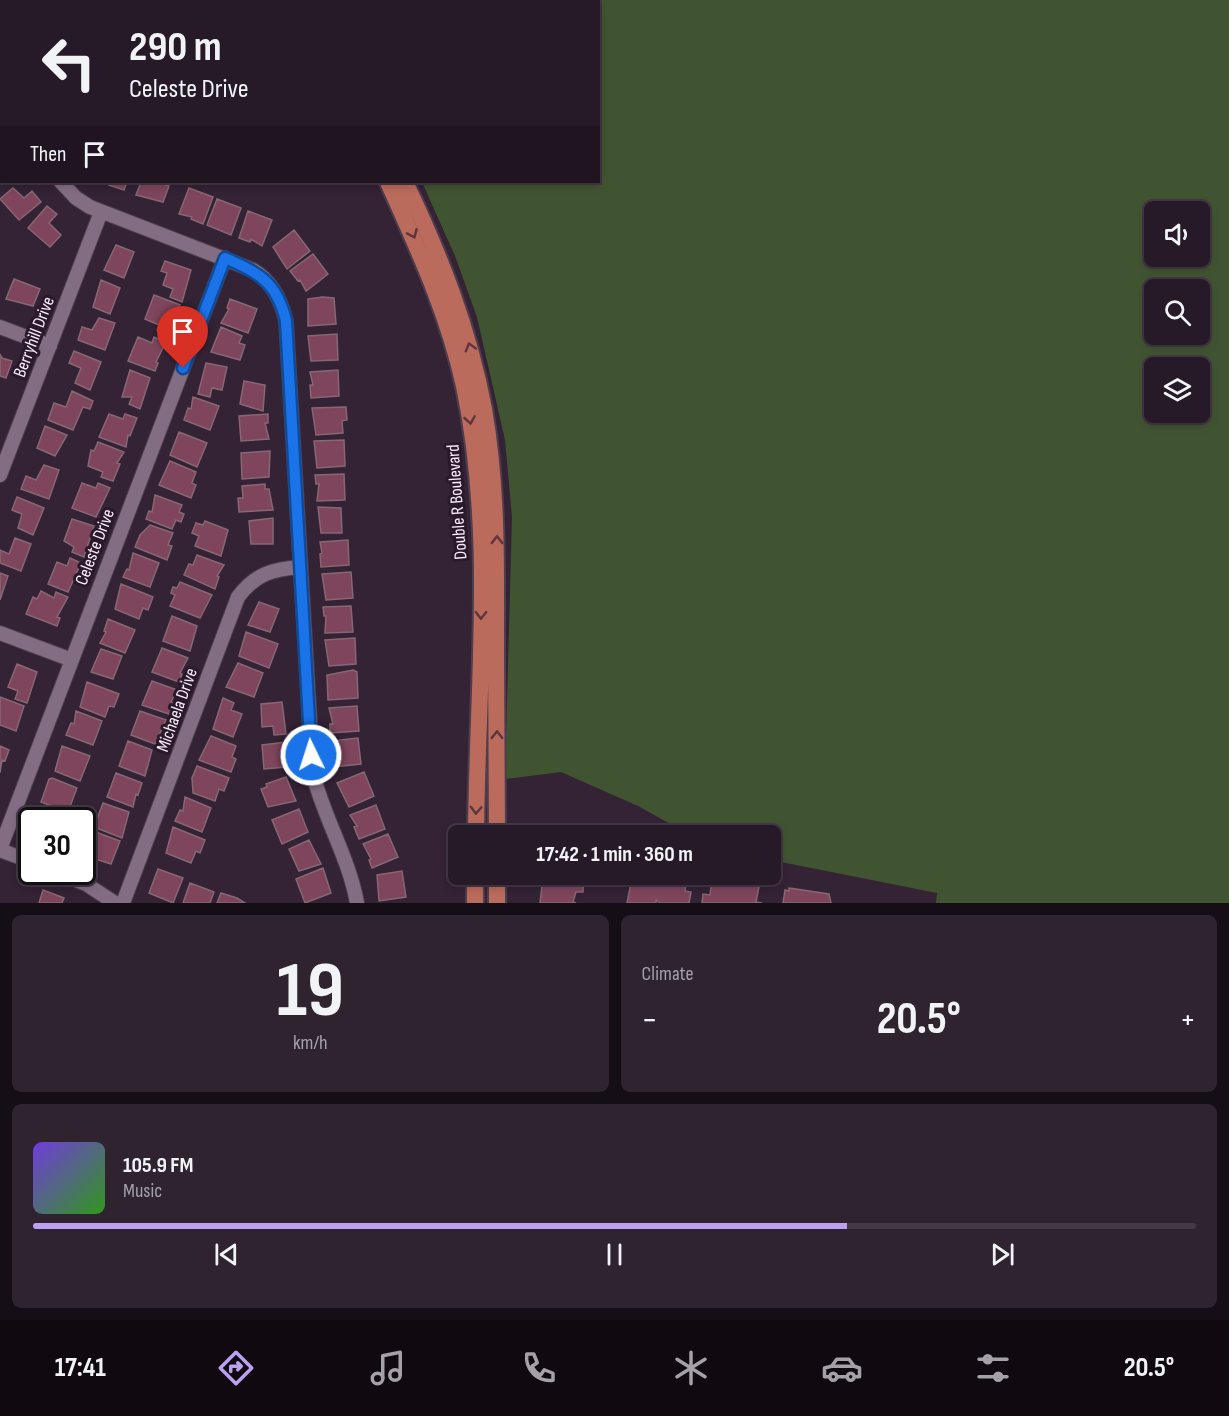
<!DOCTYPE html>
<meta charset="utf-8">
<style>
body{margin:0;font-family:"Sofia Sans Condensed",sans-serif;background:#2f2330;color:#f1f3f6;height:100vh;display:flex;flex-direction:column;font-size:22px;white-space:nowrap}
*{box-sizing:border-box;margin:0}
p{font-size:20px;color:#a4a1a8}
.icon{flex:none;width:33px;height:33px;fill:none;stroke:currentColor;stroke-width:2;stroke-linecap:round;stroke-linejoin:round}
.map{position:relative;height:903px;overflow:hidden}
.side{display:flex;flex-direction:column;gap:12px;padding:12px;background:#150e16;flex:1}
.side>*{flex:none}
.hud{position:absolute;left:0px;top:0px;width:600px;height:183px;box-shadow:0 3px 9px #0003,0 0 0 2px #433845;background:#271a28;color:#f1f3f6;overflow:hidden}
.fabs{position:absolute;left:1144px;top:201px;display:grid;gap:12px}
.fabs a{display:grid;place-items:center;width:66px;height:66px;border-radius:9px;background:#271a28;box-shadow:0 3px 9px #0003,0 0 0 2px #433845;font-size:30px}
.speed{position:absolute;left:18px;top:807px;display:flex;gap:12px;font-size:30px;font-weight:700;text-align:center}
.speed>*{display:grid;place-content:center;width:78px;height:78px;border-radius:50%;background:#271a28;box-shadow:0 3px 9px #0003,0 0 0 2px #433845;line-height:1}
.speed .limit{border:3px solid #111;border-radius:9px;background:#fff;color:#111}
.pin{position:absolute;display:grid;place-items:center;width:51px;height:51px;color:#fff;margin:-62px -26px;border-radius:50% 50% 50% 0;rotate:-45deg;box-shadow:0 0 6px #0007}
.pin .icon{rotate:45deg}
.me{position:absolute;width:66px;margin:-33px;rotate:356deg;stroke-linejoin:round;filter:drop-shadow(0 0 4px #0008)}
.turn{display:flex;align-items:center;gap:21px;height:126px;padding:0 30px;font-size:27px}
.turn .icon{width:78px;height:78px;stroke-width:2.5}
.turn b{display:block;font-size:42px;line-height:51px}
.then{display:flex;align-items:center;height:57px;padding:0 30px;background:#0003;gap:12px;font-size:22px}
.big{font-size:45px;font-weight:700;line-height:1.1}
.side .tile{flex:1;display:flex;flex-direction:column;justify-content:center;gap:9px;min-width:0;padding:0 21px;border-radius:9px;background:#2f2330}
.side .dial{align-items:center;gap:0}
.dial b{font-size:78px;line-height:1}
.song{display:flex;align-items:center;gap:18px}
.cover{width:72px;height:72px;border-radius:9px;background:linear-gradient(135deg,hsl(260 70% 55%),hsl(110 70% 35%))}
.played{height:6px;border-radius:3px;background:linear-gradient(90deg,#bca0f2 70%,#433845 70%)}
.keys{display:flex;justify-content:space-around;direction:ltr}
.heat{display:flex;justify-content:space-between;align-items:center;font-size:33px;direction:ltr}
.side .tiles{flex:1;display:grid;gap:12px;grid-template-columns:1fr 1fr}
.tile:last-child{grid-column:span 2}
.trip{position:absolute;left:448px;top:825px;width:333px;height:60px;border-radius:9px;background:#271a28;box-shadow:0 3px 9px #0003,0 0 0 2px #433845;font-weight:700;line-height:60px;text-align:center}
.dock{display:flex;height:96px;justify-content:space-around;align-items:center;background:#100a10;color:#a4a1a8}
.dock .icon{width:42px;height:42px}
.dock .current{color:#bca0f2}
.dock b{font-size:27px;color:#f1f3f6}
.map>svg:first-child{display:block}
</style>
<div class="map">
<svg width="1229" height="903" viewBox="0 0 1229 903">
<rect width="100%" height="100%" fill="#342235"/>
<path fill="#415432" fill-rule="evenodd" d="M 357,0 L 1229,0 L 1229,903 L 936,903 L 937,893 L 771,860 L 771,836 L 690,835 L 638,806 L 561,772 L 505,779 L 512,517 L 505,440 L 477,317 L 455,256 L 422,182 L 598,182 L 598,2 ZM 1155,212 L 1200,212 L 1200,256 L 1155,256 ZM 1155,290 L 1200,290 L 1200,334 L 1155,334 ZM 1155,368 L 1200,368 L 1200,412 L 1155,412 Z"/>
<path fill="#7e455d" stroke="#866773" stroke-width="1.5" d="M 111,182 L 110,182 L 127,182 L 124,190 L 109,185 Z
M 141,182 L 157,182 L 169,186 L 163,202 L 136,195 Z
M 13,188 L 24,198 L 32,191 L 41,202 L 19,220 L 0,199 Z
M 189,188 L 213,197 L 203,224 L 191,219 L 192,217 L 179,214 Z
M 217,199 L 241,208 L 231,235 L 207,225 Z
M 47,206 L 57,214 L 49,223 L 61,235 L 50,247 L 28,228 Z
M 248,211 L 272,220 L 262,246 L 251,239 L 250,242 L 239,238 Z
M 294,230 L 310,251 L 287,269 L 273,247 Z
M 116,245 L 134,252 L 124,278 L 104,270 Z
M 313,254 L 328,274 L 306,291 L 300,280 L 298,281 L 290,271 Z
M 165,261 L 191,270 L 182,302 L 170,297 L 173,289 L 163,285 L 167,273 L 161,271 Z
M 14,279 L 40,289 L 33,306 L 6,299 Z
M 101,280 L 120,288 L 110,314 L 93,307 Z
M 154,295 L 180,305 L 174,316 L 176,317 L 169,335 L 157,330 L 159,325 L 145,319 Z
M 323,297 L 334,298 L 336,324 L 308,326 L 308,299 Z
M 230,299 L 257,309 L 248,333 L 221,323 L 229,309 L 227,308 Z
M 99,318 L 115,323 L 105,350 L 78,340 L 82,327 L 92,330 Z
M 221,327 L 242,336 L 239,343 L 245,345 L 240,360 L 211,352 Z
M 337,334 L 338,360 L 311,361 L 308,336 Z
M 138,337 L 152,343 L 154,337 L 166,342 L 156,362 L 158,363 L 155,371 L 128,361 Z
M 74,351 L 101,362 L 90,390 L 75,383 L 81,368 L 69,363 Z
M 0,354 L 2,358 L 12,361 L 6,378 L 0,376 Z
M 206,363 L 227,367 L 222,390 L 212,388 L 210,397 L 198,394 Z
M 130,370 L 150,378 L 140,409 L 129,404 L 132,397 L 122,397 Z
M 338,370 L 339,396 L 311,398 L 310,385 L 313,385 L 310,372 Z
M 244,381 L 265,385 L 263,411 L 240,404 Z
M 72,391 L 93,401 L 90,409 L 83,407 L 73,430 L 48,420 L 54,403 L 66,407 Z
M 193,397 L 219,406 L 210,430 L 184,420 L 188,408 L 191,409 Z
M 346,407 L 347,420 L 342,421 L 343,433 L 316,435 L 312,408 Z
M 109,414 L 123,419 L 125,414 L 137,418 L 130,436 L 128,435 L 126,447 L 99,437 Z
M 268,414 L 268,423 L 265,423 L 269,439 L 241,441 L 239,416 Z
M 45,426 L 67,435 L 55,456 L 37,448 Z
M 179,432 L 207,443 L 197,467 L 170,455 Z
M 344,440 L 345,466 L 317,468 L 314,441 Z
M 98,442 L 124,452 L 117,463 L 120,464 L 113,481 L 101,477 L 103,472 L 88,466 L 91,450 L 94,451 Z
M 270,451 L 269,477 L 242,479 L 241,453 Z
M 170,461 L 196,472 L 192,483 L 196,485 L 191,498 L 159,485 Z
M 44,465 L 59,470 L 49,499 L 21,489 L 26,476 L 36,480 Z
M 344,474 L 345,500 L 317,501 L 319,484 L 316,484 L 315,475 Z
M 82,483 L 96,488 L 98,483 L 110,488 L 96,517 L 72,508 Z
M 265,484 L 265,489 L 269,489 L 273,510 L 239,512 L 238,498 L 243,498 L 242,486 Z
M 155,495 L 182,505 L 179,512 L 184,514 L 181,522 L 176,520 L 172,529 L 146,519 L 149,511 L 152,512 Z
M 17,497 L 44,508 L 33,535 L 18,528 L 22,514 L 12,510 Z
M 318,507 L 341,508 L 342,533 L 321,533 Z
M 273,518 L 273,544 L 251,544 L 249,521 Z
M 72,519 L 94,526 L 84,557 L 72,552 L 74,547 L 64,541 Z
M 205,521 L 228,530 L 221,556 L 195,546 L 199,536 L 192,533 L 196,523 L 203,525 Z
M 150,525 L 173,533 L 168,545 L 172,546 L 167,560 L 135,547 L 140,535 Z
M 15,538 L 31,544 L 21,571 L 0,563 L 0,550 L 9,554 Z
M 348,540 L 349,565 L 321,567 L 320,554 L 322,553 L 320,542 Z
M 133,553 L 159,563 L 150,587 L 123,577 L 127,569 L 129,570 Z
M 197,555 L 224,565 L 217,576 L 219,577 L 215,589 L 184,575 L 189,564 L 193,565 Z
M 70,558 L 81,563 L 68,592 L 48,584 L 57,562 L 67,566 Z
M 351,572 L 353,598 L 326,600 L 322,574 Z
M 0,573 L 8,576 L 0,600 Z
M 180,582 L 212,595 L 200,618 L 170,606 L 175,595 L 171,593 L 173,587 L 177,588 Z
M 121,584 L 153,597 L 148,610 L 143,608 L 139,619 L 115,609 Z
M 41,591 L 54,598 L 56,592 L 68,597 L 57,617 L 60,618 L 57,626 L 26,614 L 33,597 L 37,599 Z
M 259,602 L 279,609 L 270,632 L 248,625 Z
M 351,606 L 353,632 L 325,633 L 326,616 L 324,616 L 323,607 Z
M 172,616 L 197,626 L 190,651 L 163,641 Z
M 108,619 L 135,630 L 125,653 L 100,643 L 106,632 L 104,631 Z
M 246,632 L 278,644 L 269,668 L 239,656 Z
M 355,638 L 356,664 L 329,666 L 325,640 Z
M 162,648 L 188,658 L 180,673 L 182,674 L 179,682 L 152,672 Z
M 101,649 L 122,656 L 113,679 L 91,672 Z
M 238,663 L 263,673 L 254,697 L 226,687 Z
M 17,664 L 37,672 L 27,703 L 15,699 L 18,691 L 8,687 Z
M 353,670 L 357,672 L 358,698 L 328,700 L 327,675 Z
M 152,681 L 177,690 L 171,702 L 173,703 L 169,714 L 142,705 Z
M 87,682 L 119,694 L 114,707 L 109,706 L 105,717 L 80,707 Z
M 0,697 L 24,706 L 16,731 L 0,725 Z
M 223,698 L 234,703 L 231,710 L 242,714 L 233,737 L 213,729 Z
M 282,702 L 286,734 L 274,735 L 273,726 L 262,727 L 261,704 Z
M 357,706 L 359,731 L 330,733 L 330,724 L 333,724 L 329,708 Z
M 76,711 L 102,721 L 93,745 L 66,735 L 71,723 L 74,724 Z
M 140,711 L 166,720 L 155,744 L 131,735 Z
M 211,736 L 236,746 L 232,757 L 236,759 L 231,772 L 199,760 Z
M 358,738 L 361,764 L 334,767 L 332,741 Z
M 128,741 L 152,750 L 145,776 L 119,766 Z
M 286,742 L 286,767 L 264,769 L 262,745 Z
M 0,746 L 9,750 L 5,761 L 2,760 L 0,773 Z
M 62,746 L 90,756 L 80,781 L 55,771 Z
M 197,766 L 229,778 L 224,791 L 219,789 L 215,801 L 193,793 L 192,778 Z
M 364,772 L 374,796 L 349,807 L 337,783 Z
M 116,773 L 142,783 L 138,795 L 136,794 L 133,807 L 107,797 Z
M 286,777 L 296,801 L 268,807 L 261,789 L 267,787 L 266,784 Z
M 52,778 L 77,788 L 68,812 L 41,802 L 49,779 Z
M 185,797 L 211,808 L 202,832 L 175,821 L 180,810 L 183,811 Z
M 103,803 L 129,812 L 122,838 L 94,827 Z
M 376,805 L 385,829 L 359,839 L 354,827 L 357,826 L 350,815 Z
M 39,807 L 65,817 L 64,820 L 36,820 Z
M 299,809 L 308,832 L 282,844 L 272,820 Z
M 173,827 L 205,840 L 200,853 L 196,851 L 191,863 L 166,853 Z
M 93,831 L 120,841 L 111,864 L 83,855 Z
M 388,834 L 398,857 L 372,868 L 369,860 L 371,859 L 363,844 Z
M 309,840 L 321,864 L 299,871 L 289,849 Z
M 323,868 L 331,893 L 305,903 L 296,879 Z
M 158,869 L 183,878 L 173,903 L 149,893 Z
M 402,871 L 406,897 L 379,901 L 377,875 Z
M 546,874 L 584,874 L 583,892 L 576,892 L 573,902 L 576,903 L 540,903 L 543,877 Z
M 639,874 L 687,876 L 685,891 L 691,892 L 689,903 L 660,903 L 656,900 L 656,903 L 627,903 L 631,883 L 638,884 Z
M 717,877 L 756,882 L 756,886 L 759,887 L 756,902 L 762,903 L 702,903 L 703,894 L 710,895 L 712,879 L 716,880 Z
M 190,883 L 214,892 L 210,903 L 183,903 Z
M 789,888 L 829,894 L 831,903 L 783,903 L 785,890 L 789,891 Z
M 43,890 L 64,898 L 62,903 L 39,903 Z
M 221,893 L 237,898 L 245,903 L 217,903 Z"/>
<g fill="none" stroke-linecap="round" stroke-linejoin="round">
<g stroke="#4d3d4d" stroke-width="16">
<path id="minor" d="M 0,12 L 2,14
M 61,182 L 76,198 L 90,207 L 253,270 C 272,281 281,300 286,321 L 313,774 C 324,818 349,858 357,903
M 0,327 L 50,346
M 0,475 L 101,212
M 0,633 L 72,660
M 0,849 L 225,258
M 0,850 L 32,862
M 57,872 L 86,884 L 115,903
M 123,903 L 238,597 C 255,574 273,569 300,567"/>
</g>
<g stroke="#4d3d4d" stroke-width="20">
<path id="major" d="M 326,0 L 327,2
M 342,0 L 343,2
M 388,182 C 418,249 448,313 464,386 C 495,534 477,686 476,836
M 405,182 C 440,255 469,329 484,409 C 498,489 496,568 496,649 C 496,711 497,773 497,836
M 475,903 L 475,874
M 497,903 L 497,874"/>
</g>
<use href="#minor" stroke="#836d83" stroke-width="14"/>
<use href="#major" stroke="#bb6b5b" stroke-width="16"/>
</g>
<defs><path id="oneway-chevron" d="M-2-3.5L2.5 0L-2 3.5" fill="none" stroke-width="1.6" stroke-linecap="round" stroke-linejoin="round" transform="scale(1.5)"/></defs>
<g stroke="#5d353c">
<use href="#oneway-chevron" transform="translate(413 234) rotate(66)"/>
<use href="#oneway-chevron" transform="translate(470 347) rotate(-106)"/>
<use href="#oneway-chevron" transform="translate(470 420) rotate(81)"/>
<use href="#oneway-chevron" transform="translate(497 540) rotate(-90)"/>
<use href="#oneway-chevron" transform="translate(481 615) rotate(91)"/>
<use href="#oneway-chevron" transform="translate(497 735) rotate(-90)"/>
<use href="#oneway-chevron" transform="translate(476 810) rotate(92)"/>
</g>
<g fill="none" stroke-linecap="round" stroke-linejoin="round">
<g stroke="#114b97" stroke-width="15">
<path id="route" d="M 183,368 L 225,258 C 259,273 277,282 286,321 L 311,755"/>
</g>
<use href="#route" stroke="#1a73e8" stroke-width="10"/>
</g>
<g text-anchor="middle" dominant-baseline="central" stroke-width="6" stroke-linejoin="round" paint-order="stroke">
<g font-size="18" fill="#f9edf9" stroke="#2a182b">
<text transform="translate(34 337) rotate(-69)">Berryhill Drive</text>
<text transform="translate(457 502) rotate(-94)">Double R Boulevard</text>
<text transform="translate(95 547) rotate(-69)">Celeste Drive</text>
<text transform="translate(177 710) rotate(-70)">Michaela Drive</text>
</g>
</g>
</svg>
<div class="fabs">
<a><svg class="icon" aria-label="sound" viewBox="0 0 24 24"><path d="M4 9h4l5-4v14l-5-4H4zM17 9q2 3 0 6"/></svg></a>
<a><svg class="icon" aria-label="search" viewBox="0 0 24 24"><circle cx="10" cy="10" r="6"/><path d="M15 15l6 6"/></svg></a>
<a><svg class="icon" aria-label="layers" viewBox="0 0 24 24"><path d="M12 4l9 5-9 5-9-5zM3 14l9 5 9-5"/></svg></a>
</div>
<div class="speed"><div class="limit">30</div></div>
<div class="pin" style="left:183px;top:368px;background:#d93025"><svg class="icon" aria-label="arrive" viewBox="0 0 24 24"><path d="M6 21V4h12l-3 4 3 4H6"/></svg></div>
<svg class="me" style="left:311px;top:755px" viewBox="-20 -20 40 40"><circle r="17" fill="#1a73e8" stroke="#fff" stroke-width="3"/><path d="M0-11L8 9 0 5-8 9z" fill="#fff"/></svg>
<div class="trip">17:42 · 1 min · 360 m</div>
<div class="hud">
<div class="turn"><svg class="icon" aria-label="left" viewBox="0 0 24 24"><path d="M17 20v-9H6M10 6l-5 5 5 5"/></svg><div><b>290 m</b>Celeste Drive</div></div>
<div class="then">Then<svg class="icon" aria-label="arrive" viewBox="0 0 24 24"><path d="M6 21V4h12l-3 4 3 4H6"/></svg></div>
</div>
</div>
<section class="side">
<div class="tiles">
<div class="tile dial"><b>19</b><p>km/h</p></div>
<div class="tile"><p>Climate</p>
<div class="heat"><a>−</a><b class="big">20.5°</b><a>+</a></div>
</div>
<div class="tile">
<div class="song"><i class="cover"></i><div><b>105.9 FM</b><p>Music</p></div></div>
<div class="played"></div>
<div class="keys"><svg class="icon" aria-label="previous" viewBox="0 0 24 24"><path d="M18 5L8 12l10 7zM5 5v14"/></svg><svg class="icon" aria-label="pause" viewBox="0 0 24 24"><path d="M8 5v14M16 5v14"/></svg><svg class="icon" aria-label="next" viewBox="0 0 24 24"><path d="M6 5l10 7-10 7zM19 5v14"/></svg></div>
</div>
</div>
</section>
<nav class="dock">
<b>17:41</b>
<svg class="icon current" aria-label="directions" viewBox="0 0 24 24"><path d="M12 3l9 9-9 9-9-9zM9 14v-3h6M13 9l2 2-2 2"/></svg>
<svg class="icon" aria-label="music" viewBox="0 0 24 24"><path d="M9 18V5l10-2v13"/><circle cx="6" cy="18" r="3"/><circle cx="16" cy="16" r="3"/></svg>
<svg class="icon" aria-label="phone" viewBox="0 0 24 24"><path d="M5 4h4l2 5-3 2q2 4 5 5l2-3 5 2v4C11 20 4 13 5 4z"/></svg>
<svg class="icon" aria-label="climate" viewBox="0 0 24 24"><path d="M12 3v18M4 7l16 10M4 17L20 7"/></svg>
<svg class="icon" aria-label="car" viewBox="0 0 24 24"><path d="M5 17H2v-5l4-1 3-4h7l3 4 3 1v5h-3M9 17h6M6 11h13"/><circle cx="7" cy="17" r="2"/><circle cx="17" cy="17" r="2"/></svg>
<svg class="icon" aria-label="filters" viewBox="0 0 24 24"><path d="M4 7h16M4 17h16"/><circle cx="9" cy="7" r="2"/><circle cx="15" cy="17" r="2"/></svg>
<b>20.5°</b>
</nav>
